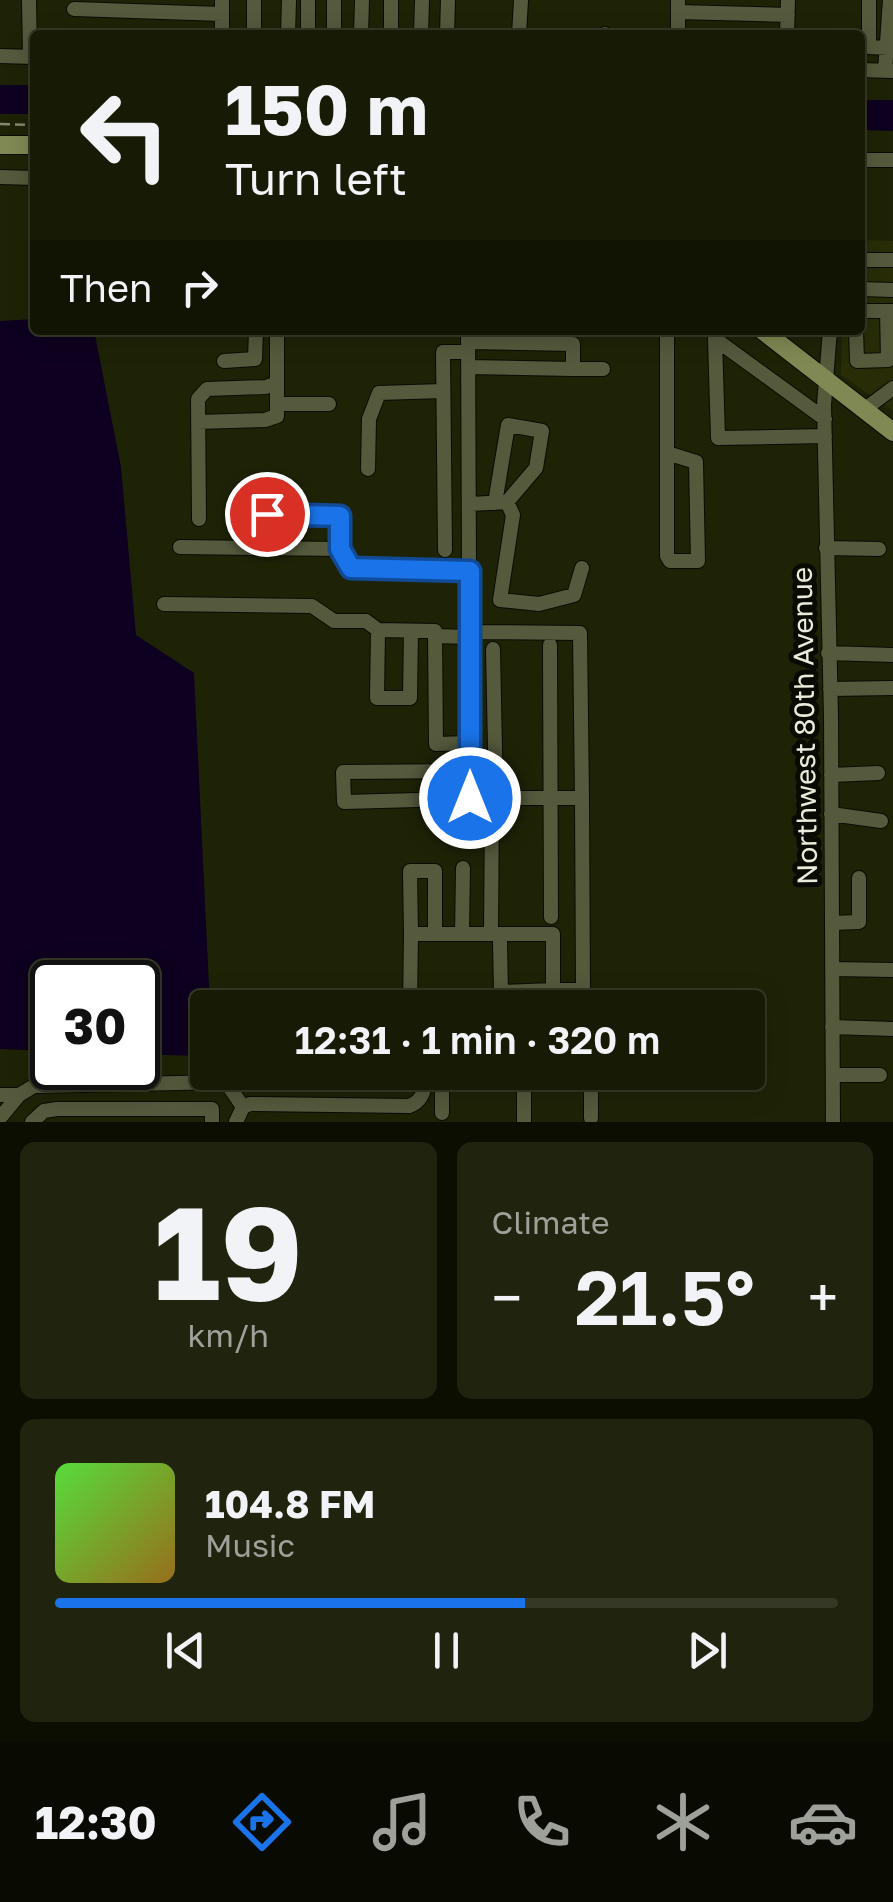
<!DOCTYPE html>
<meta charset="utf-8">
<style>
body{margin:0;font-family:"Golos Text",sans-serif;background:#20230e;color:#f1f3f6;height:100vh;display:flex;flex-direction:column;font-size:38px;white-space:nowrap}
*{box-sizing:border-box;margin:0}
p{font-size:32px;color:#9ea19a}
.icon{flex:none;width:55px;height:55px;fill:none;stroke:currentColor;stroke-width:2;stroke-linecap:round;stroke-linejoin:round}
.map{position:relative;height:1122px;overflow:hidden}
.details{display:flex;flex-direction:column;gap:20px;padding:20px;background:#0d0e02;flex:1}
.details>*{flex:none}
.guide{position:absolute;left:30px;top:30px;width:835px;height:305px;border-radius:10px;box-shadow:0 5px 25px #0003,0 0 0 2px #363826;background:#171a04;color:#f1f3f6;overflow:hidden}
.speed{position:absolute;left:30px;top:960px;display:flex;gap:20px;font-size:50px;font-weight:700;text-align:center}
.speed>*{display:grid;place-content:center;width:130px;height:130px;border-radius:50%;background:#171a04;box-shadow:0 5px 25px #0003,0 0 0 2px #363826;line-height:1}
.speed .limit{border:5px solid #111;border-radius:15px;background:#fff;color:#111}
.pin{position:absolute;display:grid;place-items:center;width:85px;height:85px;color:#fff;margin:-42px;border:5px solid #fff;border-radius:50%;box-shadow:0 2px 10px #0007}
.me{position:absolute;width:110px;margin:-55px;rotate:0deg;stroke-linejoin:round;filter:drop-shadow(0 0 8px #0008)}
.turn{display:flex;align-items:center;gap:35px;height:210px;padding:0 30px;font-size:45px}
.turn .icon{width:130px;height:130px;stroke-width:2.5}
.turn b{display:block;font-size:70px;line-height:85px}
.then{display:flex;align-items:center;height:95px;padding:0 30px;background:#0003;gap:20px;font-size:38px}
.big{font-size:75px;font-weight:600;line-height:1.1}
.details .card{flex:1;display:flex;flex-direction:column;justify-content:center;gap:15px;min-width:0;padding:0 35px;border-radius:15px;background:#20230e}
.details .dial{align-items:center;gap:0}
.dial b{font-size:130px;line-height:1}
.song{display:flex;align-items:center;gap:30px}
.cover{width:120px;height:120px;border-radius:15px;background:linear-gradient(135deg,hsl(110 70% 55%),hsl(40 70% 35%))}
.played{height:10px;border-radius:5px;background:linear-gradient(90deg,#1a73e8 60%,#363826 60%)}
.keys{display:flex;justify-content:space-around;direction:ltr}
.heat{display:flex;justify-content:space-between;align-items:center;font-size:55px;direction:ltr}
.details .tiles{flex:1;display:grid;gap:20px;grid-template-columns:1fr 1fr}
.card:last-child{grid-column:span 2}
.trip{position:absolute;left:190px;top:990px;width:575px;height:100px;border-radius:10px;background:#171a04;box-shadow:0 5px 25px #0003,0 0 0 2px #363826;font-weight:600;line-height:100px;text-align:center}
.tab-bar{display:flex;height:160px;justify-content:space-around;align-items:center;background:#090a02;color:#9ea19a}
.tab-bar .icon{width:70px;height:70px}
.tab-bar .current{color:#1a73e8}
.tab-bar b{font-size:45px;color:#f1f3f6}
.map>svg:first-child{display:block}
</style>
<div class="map">
<svg width="893" height="1122" viewBox="0 0 893 1122">
<rect width="100%" height="100%" fill="#1f2306"/>
<path fill="#282d08" d="M 860,240 L 893,241 L 893,411 L 841,375 L 842,330 L 860,330 Z"/>
<path fill="#0e0020" d="M 0,85 L 35,85 L 35,114 L 0,114 Z
M 860,100 L 893,100 L 893,131 L 860,130 Z
M 35,319 L 35,330 L 94,330 L 121,467 L 136,635 L 194,673 L 210,1007 L 208,1008 L 207,1046 L 199,1056 L 138,1054 L 138,982 L 52,982 L 52,1051 L 0,1049 L 0,321 Z"/>
<g fill="none" stroke-linecap="round" stroke-linejoin="round">
<g stroke="#090c00" stroke-width="16">
<path id="minor" d="M 29,0 L 30,56
M 222,0 L 222,35
M 334,0 L 334,35
M 448,0 L 447,35 L 451,35
M 869,0 L 869,47 L 888,48
M 74,9 L 222,14
M 678,12 L 788,15
M 254,35 L 254,0
M 288,35 L 289,0
M 308,35 L 308,0
M 361,35 L 362,0
M 391,35 L 391,0
M 421,35 L 422,0
M 519,35 L 521,0
M 605,35 L 605,34
M 678,35 L 678,0
M 787,35 L 788,0
M 0,56 L 34,57
M 860,70 L 892,71
M 885,71 L 890,0
M 860,160 L 893,160
M 0,177 L 35,178
M 860,260 L 893,260
M 860,289 L 893,290
M 860,311 L 892,311
M 468,330 L 470,798
M 667,330 L 667,556 L 670,561 L 698,561 L 696,462 L 667,453
M 830,330 L 824,405 L 831,716 L 833,1122
M 856,330 L 857,361 L 888,360 L 887,311
M 716,336 L 715,339 L 825,419
M 715,339 L 718,438 L 825,436
M 468,342 L 573,344 L 573,369 L 469,367
M 224,361 L 255,359 L 256,330
M 573,369 L 603,369
M 277,404 L 329,404
M 865,409 L 893,388
M 198,422 L 265,420 L 277,416 L 277,330
M 368,469 L 369,419 L 379,393 L 443,391
M 507,502 L 513,515 L 500,600 L 539,604 L 574,595 L 582,568
M 470,504 L 507,502 L 536,468 L 542,431 L 508,425 L 495,503
M 267,515 L 339,516 L 340,549 L 351,568 L 470,571
M 199,519 L 198,399 L 207,389 L 266,387 L 277,383
M 180,547 L 340,549
M 826,548 L 879,549
M 445,550 L 443,352 L 468,352
M 164,604 L 312,606 L 334,621 L 366,621 L 378,630
M 411,631 L 410,698 L 377,698 L 378,630 L 435,631 L 435,636
M 470,632 L 580,633 L 582,798
M 470,637 L 435,636 L 436,744 L 470,743
M 550,645 L 551,917
M 493,649 L 496,798
M 828,653 L 893,655
M 830,689 L 893,688
M 831,775 L 878,773
M 492,798 L 582,798 L 583,990 L 553,990
M 831,814 L 881,821
M 832,923 L 859,922 L 859,878
M 435,934 L 435,871 L 410,871 L 411,934 C 437,934 464,934 491,934 L 492,798 L 344,802 L 343,772 L 470,771
M 462,934 L 463,868
M 491,934 L 553,934 L 553,990 L 501,992 L 500,942
M 832,969 L 893,970
M 326,1008 L 328,1008
M 410,1008 L 411,934
M 832,1027 L 893,1029
M 524,1072 L 524,1121
M 833,1075 L 880,1075
M 226,1082 L 243,1107
M 425,1083 L 442,1084 L 442,1113
M 0,1095 L 19,1095 L 0,1118
M 19,1095 L 34,1086 L 226,1082 L 227,1072
M 243,1107 L 250,1104 L 409,1106 C 424,1101 426,1087 425,1072
M 591,1118 L 591,1072
M 32,1122 L 44,1111 L 57,1109 L 212,1109 L 212,1122
M 236,1122 L 243,1107"/>
</g>
<g stroke="#090c00" stroke-width="20">
<path id="major" d="M 0,145 L 35,145
M 762,330 L 893,432"/>
</g>
<path stroke="#858971" stroke-width="2.5" stroke-dasharray="10 5" stroke-linecap="butt" d="M 0,124 L 35,125"/>
<use href="#minor" stroke="#555a3d" stroke-width="14"/>
<use href="#major" stroke="#808954" stroke-width="18"/>
</g>
<g fill="none" stroke-linecap="round" stroke-linejoin="round">
<g stroke="#114b97" stroke-width="25">
<path id="route" d="M 267,514 L 340,516 L 340,549 L 351,568 L 470,571 L 470,798"/>
</g>
<use href="#route" stroke="#1a73e8" stroke-width="18"/>
</g>
<g text-anchor="middle" dominant-baseline="central" stroke-width="10" stroke-linejoin="round" paint-order="stroke">
<g font-size="28" fill="#e8ecda" stroke="#090b02">
<text transform="translate(804 726) rotate(-91)">Northwest 80th Avenue</text>
</g>
</g>
</svg>
<div class="speed"><div class="limit">30</div></div>
<div class="pin" style="left:267px;top:514px;background:#d93025"><svg class="icon" aria-label="arrive" viewBox="0 0 24 24"><path d="M6 21V4h12l-3 4 3 4H6"/></svg></div>
<svg class="me" style="left:470px;top:798px" viewBox="-20 -20 40 40"><circle r="17" fill="#1a73e8" stroke="#fff" stroke-width="3"/><path d="M0-11L8 9 0 5-8 9z" fill="#fff"/></svg>
<div class="trip">12:31 · 1 min · 320 m</div>
<div class="guide">
<div class="turn"><svg class="icon" aria-label="left" viewBox="0 0 24 24"><path d="M17 20v-9H6M10 6l-5 5 5 5"/></svg><div><b>150 m</b>Turn left</div></div>
<div class="then">Then<svg class="icon" aria-label="right" viewBox="0 0 24 24"><path d="M7 20v-9h11M14 6l5 5-5 5"/></svg></div>
</div>
</div>
<section class="details">
<div class="tiles">
<div class="card dial"><b>19</b><p>km/h</p></div>
<div class="card"><p>Climate</p>
<div class="heat"><a>−</a><b class="big">21.5°</b><a>+</a></div>
</div>
<div class="card">
<div class="song"><i class="cover"></i><div><b>104.8 FM</b><p>Music</p></div></div>
<div class="played"></div>
<div class="keys"><svg class="icon" aria-label="previous" viewBox="0 0 24 24"><path d="M18 5L8 12l10 7zM5 5v14"/></svg><svg class="icon" aria-label="pause" viewBox="0 0 24 24"><path d="M8 5v14M16 5v14"/></svg><svg class="icon" aria-label="next" viewBox="0 0 24 24"><path d="M6 5l10 7-10 7zM19 5v14"/></svg></div>
</div>
</div>
</section>
<nav class="tab-bar">
<b>12:30</b>
<svg class="icon current" aria-label="directions" viewBox="0 0 24 24"><path d="M12 3l9 9-9 9-9-9zM9 14v-3h6M13 9l2 2-2 2"/></svg>
<svg class="icon" aria-label="music" viewBox="0 0 24 24"><path d="M9 18V5l10-2v13"/><circle cx="6" cy="18" r="3"/><circle cx="16" cy="16" r="3"/></svg>
<svg class="icon" aria-label="phone" viewBox="0 0 24 24"><path d="M5 4h4l2 5-3 2q2 4 5 5l2-3 5 2v4C11 20 4 13 5 4z"/></svg>
<svg class="icon" aria-label="climate" viewBox="0 0 24 24"><path d="M12 3v18M4 7l16 10M4 17L20 7"/></svg>
<svg class="icon" aria-label="car" viewBox="0 0 24 24"><path d="M5 17H2v-5l4-1 3-4h7l3 4 3 1v5h-3M9 17h6M6 11h13"/><circle cx="7" cy="17" r="2"/><circle cx="17" cy="17" r="2"/></svg>
</nav>
